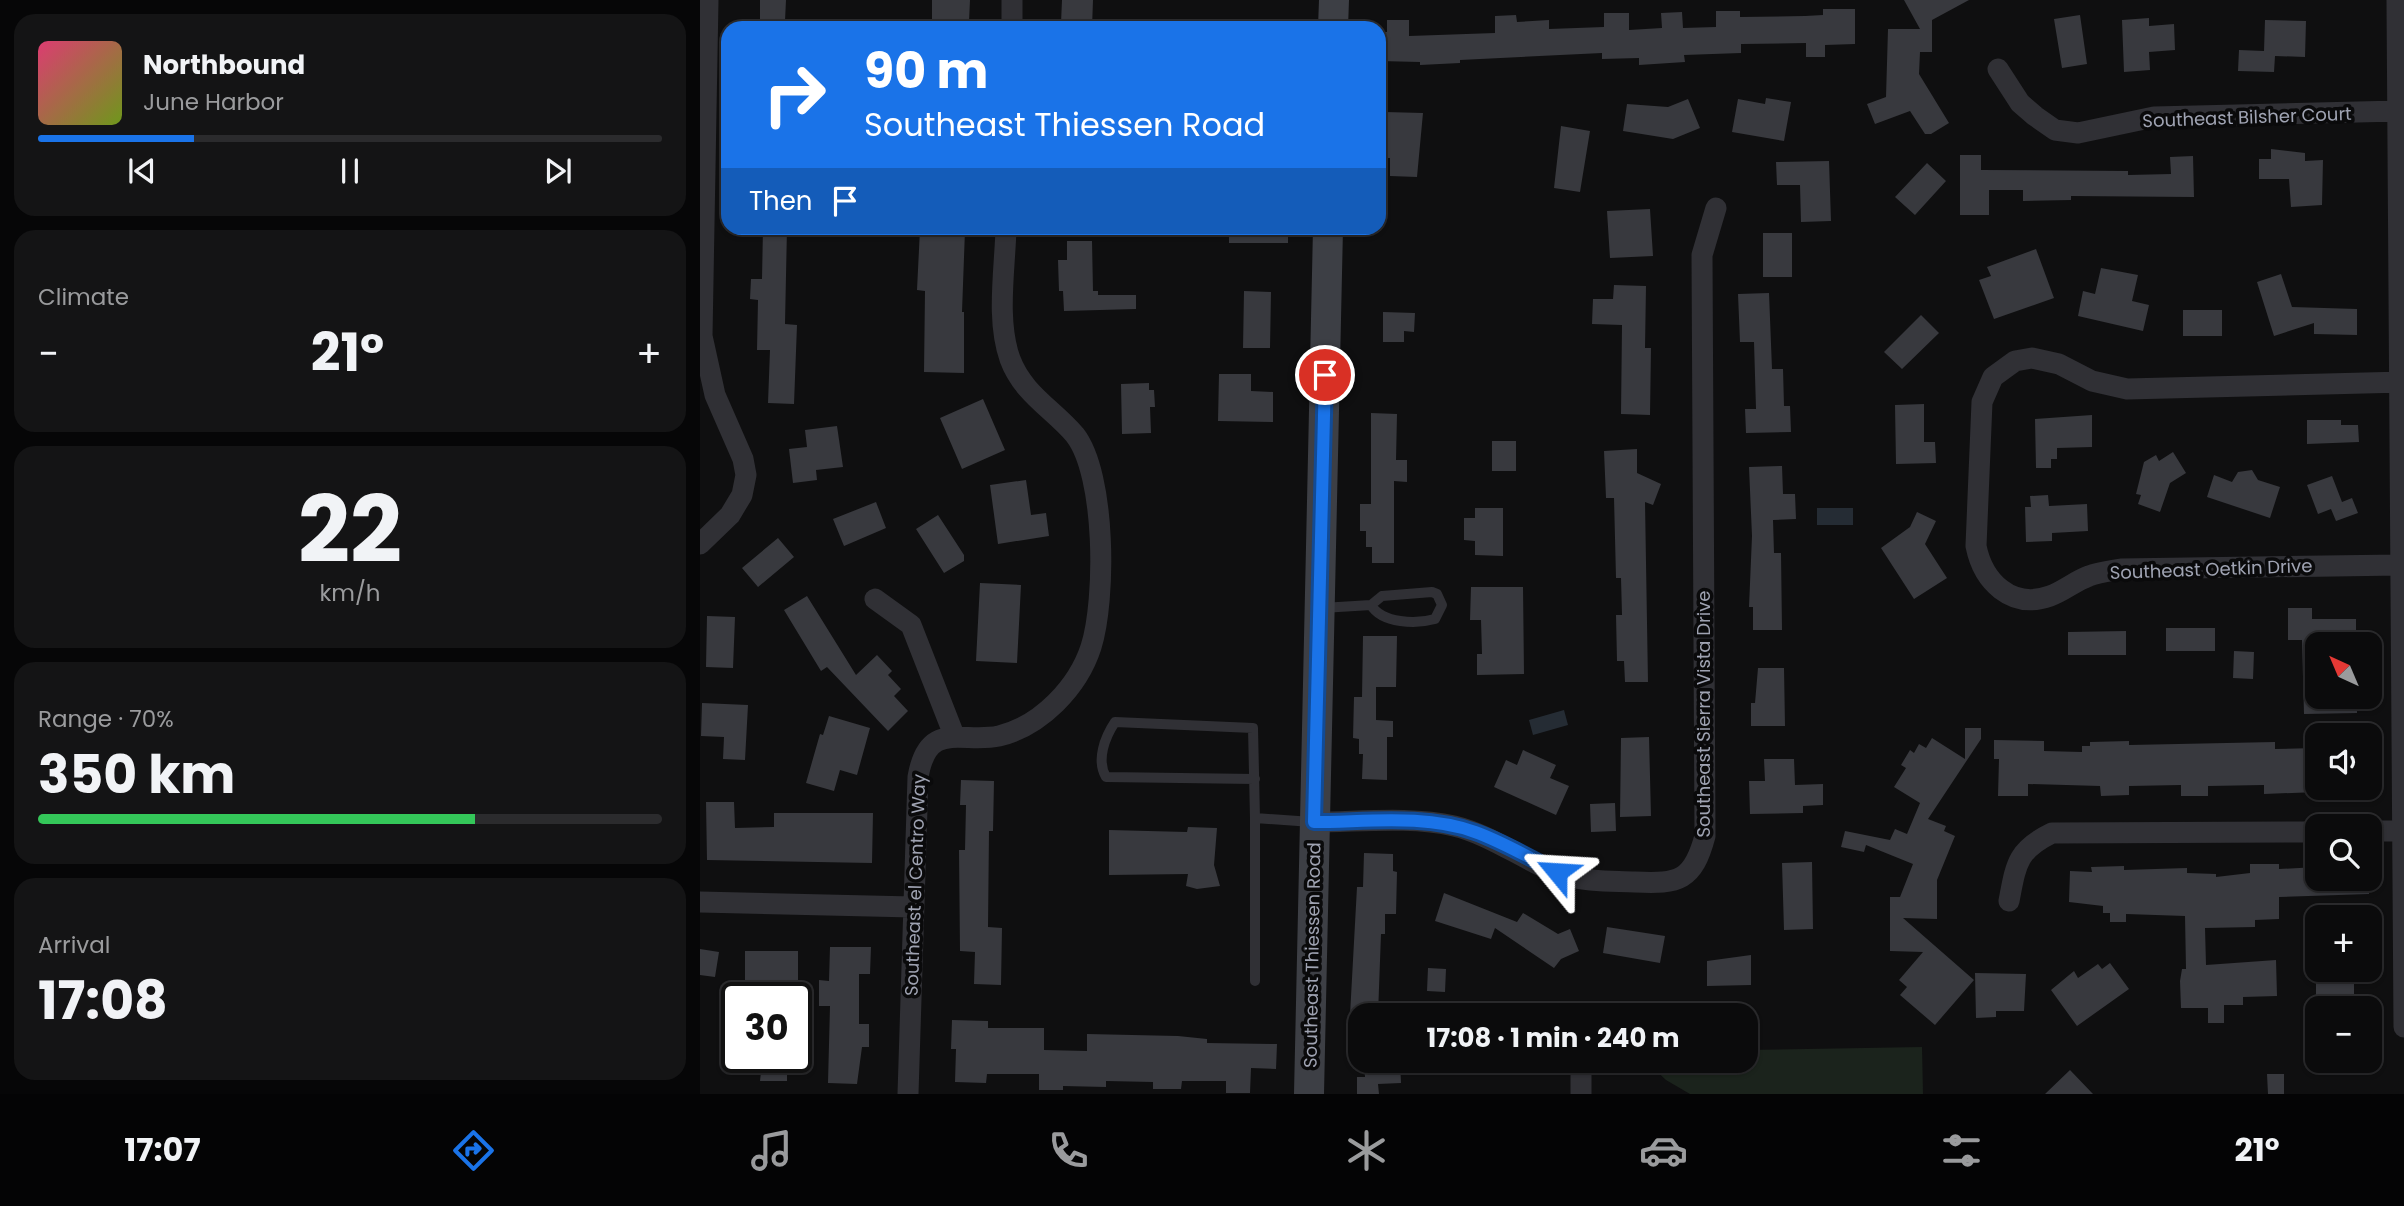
<!DOCTYPE html>
<meta charset="utf-8">
<style>
body{margin:0;font-family:Poppins,sans-serif;background:#141415;color:#f1f3f6;height:100vh;display:flex;flex-direction:column;font-size:26px;white-space:nowrap}
*{box-sizing:border-box;margin:0}
p{font-size:23px;color:#9a9b9d}
.icon{flex:none;width:38px;height:38px;fill:none;stroke:currentColor;stroke-width:2;stroke-linecap:round;stroke-linejoin:round}
.map{position:relative;flex:1;overflow:hidden}
.drawer{display:flex;flex-direction:column;gap:14px;padding:14px;background:#060607;width:700px}
.drawer>*{flex:none}
.banner{position:absolute;left:21px;top:21px;width:665px;height:214px;border-radius:21px;box-shadow:0 2px 5px #0004,0 0 0 2px #2b2b2d;background:#1a73e8;color:#fff;overflow:hidden}
.needle{width:46px;rotate:316deg}
.tools{position:absolute;left:1605px;top:632px;display:grid;gap:14px}
.tools a{display:grid;place-items:center;width:77px;height:77px;border-radius:14px;background:#0b0b0c;box-shadow:0 2px 5px #0004,0 0 0 2px #2b2b2d;font-size:35px}
.speed{position:absolute;left:21px;top:982px;display:flex;gap:14px;font-size:35px;font-weight:700;text-align:center}
.speed>*{display:grid;place-content:center;width:91px;height:91px;border-radius:50%;background:#0b0b0c;box-shadow:0 2px 5px #0004,0 0 0 2px #2b2b2d;line-height:1}
.speed .limit{border:4px solid #111;border-radius:10px;background:#fff;color:#111}
.pin{position:absolute;display:grid;place-items:center;width:60px;height:60px;color:#fff;margin:-30px;border:4px solid #fff;border-radius:50%;box-shadow:0 2px 7px #0007}
.me{position:absolute;width:77px;margin:-38px;rotate:297deg;stroke-linejoin:round;filter:drop-shadow(0 0 5px #0008)}
.turn{display:flex;align-items:center;gap:24px;height:147px;padding:0 28px;font-size:32px}
.turn .icon{width:91px;height:91px;stroke-width:2.5}
.turn b{display:block;font-size:49px;line-height:60px}
.then{display:flex;align-items:center;height:66px;padding:0 28px;background:#0003;gap:14px;font-size:26px}
.big{font-size:52px;font-weight:700;line-height:1.1}
.drawer .widget{flex:1;display:flex;flex-direction:column;justify-content:center;gap:10px;min-width:0;padding:0 24px;border-radius:21px;background:#141415}
.drawer .dial{align-items:center;gap:0}
.dial b{font-size:91px;line-height:1}
.song{display:flex;align-items:center;gap:21px}
.cover{width:84px;height:84px;border-radius:10px;background:linear-gradient(135deg,hsl(340 70% 55%),hsl(80 70% 35%))}
.played{height:7px;border-radius:4px;background:linear-gradient(90deg,#1a73e8 25%,#2b2b2d 25%)}
.keys{display:flex;justify-content:space-around;direction:ltr}
.heat{display:flex;justify-content:space-between;align-items:center;font-size:38px;direction:ltr}
.charge{height:10px;border-radius:5px;background:linear-gradient(90deg,#34c759 70%,#2b2b2d 0)}
.trip{position:absolute;left:648px;top:1003px;width:410px;height:70px;border-radius:21px;background:#0b0b0c;box-shadow:0 2px 5px #0004,0 0 0 2px #2b2b2d;font-weight:700;line-height:70px;text-align:center}
.dock{display:flex;height:112px;justify-content:space-around;align-items:center;background:#040405;color:#9a9b9d}
.dock .icon{width:49px;height:49px}
.dock .on{color:#1a73e8}
.dock b{font-size:32px;color:#f1f3f6}
main{display:flex;flex:1;min-height:0}
.map>svg:first-child{display:block}
</style>
<main>
<section class="drawer">
<div class="widget">
<div class="song"><i class="cover"></i><div><b>Northbound</b><p>June Harbor</p></div></div>
<div class="played"></div>
<div class="keys"><svg class="icon" aria-label="previous" viewBox="0 0 24 24"><path d="M18 5L8 12l10 7zM5 5v14"/></svg><svg class="icon" aria-label="pause" viewBox="0 0 24 24"><path d="M8 5v14M16 5v14"/></svg><svg class="icon" aria-label="next" viewBox="0 0 24 24"><path d="M6 5l10 7-10 7zM19 5v14"/></svg></div>
</div>
<div class="widget"><p>Climate</p>
<div class="heat"><a>−</a><b class="big">21°</b><a>+</a></div>
</div>
<div class="widget dial"><b>22</b><p>km/h</p></div>
<div class="widget"><p>Range · 70%</p><b class="big">350 km</b><div class="charge"></div></div>
<div class="widget"><p>Arrival</p><b class="big">17:08</b></div>
</section>
<div class="map">
<svg width="1704" height="1094" viewBox="0 0 1704 1094">
<rect width="100%" height="100%" fill="#0f0f10"/>
<path fill="#1b231c" d="M 1222,1047 L 1223,1094 L 990,1094 L 966,1080 L 946,1061 L 1045,1060 L 1045,1050 Z"/>
<path fill="#252c34" d="M 1117,508 L 1153,508 L 1153,525 L 1117,525 Z
M 864,710 L 868,725 L 833,735 L 829,720 Z"/>
<path fill="#38393e" d="M 60,0 L 86,0 L 85,21 L 60,21 Z
M 232,0 L 270,0 L 269,22 L 232,22 Z
M 362,0 L 393,0 L 392,28 L 369,28 L 369,23 L 361,23 Z
M 1204,0 L 1269,0 L 1232,20 L 1232,52 L 1220,52 L 1219,74 L 1249,123 L 1231,134 L 1225,134 L 1210,111 L 1175,124 L 1167,104 L 1186,97 L 1188,29 L 1220,29 Z
M 1123,9 L 1155,9 L 1155,44 L 1125,45 L 1125,57 L 1106,57 L 1106,43 L 1041,44 L 1041,53 L 984,55 L 985,62 L 939,65 L 939,58 L 902,59 L 902,53 L 760,60 L 760,63 L 720,65 L 720,62 L 679,61 L 679,32 L 687,32 L 687,20 L 709,20 L 709,36 L 795,33 L 795,16 L 816,15 L 817,22 L 849,20 L 849,29 L 904,27 L 904,13 L 929,13 L 929,30 L 962,28 L 961,13 L 982,12 L 983,28 L 1016,27 L 1016,11 L 1040,11 L 1040,17 L 1105,16 L 1123,15 Z
M 1380,15 L 1387,64 L 1362,68 L 1354,19 Z
M 1449,18 L 1449,26 L 1474,24 L 1475,50 L 1449,52 L 1450,70 L 1424,72 L 1422,20 Z
M 1565,20 L 1606,21 L 1605,57 L 1575,56 L 1574,72 L 1538,71 L 1539,50 L 1564,51 Z
M 1066,98 L 1091,102 L 1084,141 L 1032,132 L 1038,99 L 1065,104 Z
M 988,99 L 1000,128 L 973,139 L 923,131 L 927,104 L 968,107 Z
M 685,112 L 723,113 L 717,177 L 690,176 L 690,158 L 685,158 L 684,143 Z
M 861,126 L 890,131 L 880,192 L 854,188 Z
M 1571,149 L 1605,153 L 1605,161 L 1623,160 L 1622,205 L 1591,207 L 1589,179 L 1559,179 L 1559,159 L 1571,159 Z
M 1260,155 L 1281,155 L 1281,170 L 1428,171 L 1428,175 L 1471,174 L 1470,157 L 1493,156 L 1494,197 L 1371,196 L 1371,200 L 1323,201 L 1323,190 L 1289,190 L 1289,215 L 1260,215 Z
M 1129,161 L 1131,221 L 1101,222 L 1100,185 L 1077,185 L 1076,162 Z
M 1227,163 L 1246,181 L 1215,215 L 1195,197 Z
M 950,209 L 953,256 L 910,258 L 907,211 Z
M 63,228 L 87,228 L 85,324 L 97,325 L 94,404 L 68,403 L 70,350 L 57,350 L 58,300 L 50,299 L 51,279 L 62,279 Z
M 529,228 L 588,228 L 588,243 L 529,243 Z
M 220,229 L 265,230 L 262,312 L 264,312 L 264,373 L 224,372 L 225,291 L 217,290 Z
M 1063,233 L 1092,233 L 1092,277 L 1063,277 Z
M 367,241 L 392,241 L 393,291 L 398,291 L 398,295 L 436,295 L 436,309 L 364,311 L 363,291 L 359,291 L 358,260 L 367,260 Z
M 1336,249 L 1354,298 L 1294,319 L 1279,280 L 1291,276 L 1287,267 Z
M 1401,268 L 1438,275 L 1432,301 L 1449,305 L 1443,331 L 1378,316 L 1383,291 L 1395,294 Z
M 1581,274 L 1592,307 L 1657,309 L 1657,335 L 1614,334 L 1614,323 L 1574,336 L 1557,282 Z
M 914,285 L 946,286 L 945,348 L 951,348 L 950,415 L 921,414 L 922,325 L 892,324 L 893,299 L 913,299 Z
M 544,291 L 571,292 L 570,348 L 543,348 Z
M 1069,293 L 1072,369 L 1083,369 L 1084,406 L 1090,406 L 1091,432 L 1046,433 L 1045,409 L 1056,409 L 1054,342 L 1040,342 L 1038,294 Z
M 1483,310 L 1522,310 L 1522,336 L 1483,336 Z
M 683,312 L 715,313 L 714,332 L 704,331 L 704,342 L 683,342 Z
M 1221,315 L 1239,333 L 1202,369 L 1184,352 Z
M 519,374 L 551,374 L 551,391 L 573,392 L 573,422 L 518,421 Z
M 449,383 L 449,390 L 454,390 L 455,407 L 450,407 L 451,433 L 422,434 L 421,384 Z
M 283,399 L 305,450 L 262,469 L 240,418 Z
M 1224,404 L 1224,442 L 1235,442 L 1236,463 L 1196,464 L 1195,405 Z
M 671,413 L 697,414 L 696,460 L 707,460 L 707,482 L 694,481 L 694,563 L 672,563 L 672,547 L 666,547 L 666,531 L 660,531 L 660,504 L 671,504 Z
M 1392,415 L 1392,447 L 1357,448 L 1357,459 L 1351,459 L 1351,468 L 1336,468 L 1335,419 Z
M 1607,420 L 1641,420 L 1641,425 L 1658,425 L 1659,442 L 1607,444 Z
M 137,426 L 143,467 L 116,470 L 117,480 L 93,483 L 89,449 L 107,447 L 105,430 Z
M 792,441 L 816,441 L 816,471 L 792,471 Z
M 937,449 L 937,473 L 961,484 L 953,505 L 945,502 L 948,682 L 925,682 L 924,661 L 917,661 L 916,615 L 922,615 L 921,578 L 916,578 L 914,498 L 906,498 L 904,451 Z
M 1473,452 L 1486,473 L 1470,483 L 1460,512 L 1438,504 L 1441,495 L 1436,494 L 1444,462 L 1456,455 L 1459,461 Z
M 1082,466 L 1083,494 L 1095,494 L 1096,519 L 1073,520 L 1074,553 L 1081,553 L 1082,630 L 1053,630 L 1053,607 L 1049,607 L 1052,536 L 1049,467 Z
M 1552,470 L 1558,480 L 1580,487 L 1570,518 L 1507,497 L 1514,475 L 1532,482 L 1538,472 Z
M 1632,476 L 1642,502 L 1652,498 L 1658,513 L 1636,521 L 1631,509 L 1618,514 L 1607,485 Z
M 326,480 L 331,515 L 346,513 L 349,536 L 298,544 L 290,485 Z
M 1348,495 L 1349,506 L 1387,504 L 1388,531 L 1352,533 L 1352,541 L 1326,542 L 1325,507 L 1331,507 L 1330,496 Z
M 176,502 L 186,528 L 144,546 L 133,519 Z
M 775,508 L 803,508 L 803,556 L 775,555 L 775,541 L 764,540 L 764,518 L 775,518 Z
M 1217,512 L 1236,521 L 1225,544 L 1247,578 L 1214,599 L 1181,548 L 1210,527 Z
M 238,515 L 264,555 L 264,561 L 244,573 L 216,529 Z
M 78,538 L 94,557 L 58,587 L 42,568 Z
M 280,583 L 321,585 L 317,663 L 276,661 Z
M 771,587 L 823,587 L 824,674 L 777,675 L 777,654 L 782,654 L 781,620 L 770,620 Z
M 107,596 L 156,675 L 177,655 L 192,671 L 188,675 L 201,689 L 194,696 L 208,711 L 188,731 L 127,667 L 121,671 L 84,610 Z
M 1588,608 L 1612,608 L 1612,619 L 1656,619 L 1656,641 L 1617,640 L 1617,696 L 1657,696 L 1657,713 L 1604,714 L 1602,640 L 1588,640 Z
M 7,616 L 35,617 L 33,668 L 6,667 Z
M 1466,628 L 1515,628 L 1515,651 L 1466,651 Z
M 1426,631 L 1426,655 L 1368,655 L 1368,632 Z
M 663,636 L 697,636 L 696,687 L 676,687 L 676,720 L 693,721 L 693,737 L 687,737 L 687,780 L 662,779 L 663,754 L 659,754 L 659,739 L 653,738 L 654,697 L 662,697 Z
M 1534,651 L 1554,652 L 1553,679 L 1533,678 Z
M 1058,668 L 1084,668 L 1085,726 L 1051,726 L 1051,703 L 1055,703 Z
M 2,703 L 48,705 L 45,760 L 23,759 L 24,737 L 1,736 Z
M 129,716 L 170,728 L 157,775 L 140,770 L 134,791 L 106,783 L 120,734 L 123,735 Z
M 1265,728 L 1281,728 L 1281,739 L 1228,819 L 1246,826 L 1244,831 L 1255,836 L 1237,880 L 1237,919 L 1203,918 L 1274,980 L 1235,1025 L 1200,995 L 1207,987 L 1199,980 L 1223,952 L 1190,951 L 1190,897 L 1200,897 L 1213,864 L 1166,845 L 1164,852 L 1141,847 L 1145,831 L 1190,840 L 1195,829 L 1207,834 L 1220,803 L 1194,787 L 1206,768 L 1201,765 L 1210,750 L 1214,753 L 1219,744 L 1226,748 L 1232,738 L 1265,759 Z
M 949,737 L 951,816 L 920,817 L 921,738 Z
M 1294,740 L 1344,741 L 1344,751 L 1382,752 L 1382,746 L 1390,746 L 1390,742 L 1429,741 L 1429,745 L 1575,742 L 1575,749 L 1617,748 L 1617,792 L 1564,794 L 1564,785 L 1508,786 L 1508,796 L 1481,796 L 1481,785 L 1429,786 L 1429,795 L 1401,796 L 1400,786 L 1328,784 L 1328,796 L 1298,796 L 1299,759 L 1294,759 Z
M 823,750 L 856,765 L 850,778 L 869,786 L 856,815 L 794,787 L 806,760 L 817,765 Z
M 1064,759 L 1094,759 L 1095,785 L 1123,784 L 1123,805 L 1103,806 L 1103,813 L 1050,814 L 1049,781 L 1065,781 Z
M 261,780 L 294,781 L 293,831 L 289,831 L 288,927 L 302,928 L 301,985 L 274,984 L 275,952 L 260,951 L 259,850 L 265,850 L 266,805 L 260,805 Z
M 6,802 L 34,802 L 35,828 L 74,827 L 74,813 L 173,813 L 172,863 L 7,860 Z
M 915,803 L 916,831 L 891,832 L 890,804 Z
M 488,827 L 517,828 L 514,865 L 520,886 L 497,889 L 486,886 L 488,874 L 409,875 L 409,830 L 487,832 Z
M 664,853 L 693,854 L 693,871 L 697,872 L 696,914 L 685,914 L 685,934 L 681,934 L 678,1015 L 650,1015 L 657,887 L 663,887 Z
M 1112,862 L 1113,929 L 1084,930 L 1082,863 Z
M 1550,864 L 1579,864 L 1579,869 L 1617,867 L 1617,878 L 1669,878 L 1669,894 L 1579,897 L 1579,919 L 1555,920 L 1555,927 L 1505,928 L 1506,965 L 1576,960 L 1577,996 L 1543,997 L 1543,1005 L 1524,1005 L 1524,1023 L 1508,1023 L 1508,1008 L 1481,1008 L 1480,981 L 1482,969 L 1486,969 L 1485,916 L 1426,914 L 1426,922 L 1410,922 L 1410,913 L 1403,913 L 1403,906 L 1369,902 L 1370,871 L 1392,872 L 1391,867 L 1424,866 L 1424,870 L 1487,868 L 1487,873 L 1516,874 L 1516,877 L 1550,873 Z
M 744,893 L 817,922 L 823,913 L 858,934 L 870,929 L 879,951 L 861,959 L 854,968 L 795,928 L 791,939 L 735,921 Z
M 907,927 L 965,936 L 960,963 L 903,953 Z
M 130,947 L 171,947 L 170,974 L 159,974 L 159,1024 L 169,1024 L 169,1047 L 162,1047 L 157,1084 L 128,1083 L 130,1006 L 119,1006 L 119,980 L 129,981 Z
M 0,949 L 19,952 L 15,977 L 0,975 Z
M 45,951 L 98,951 L 98,982 L 45,982 Z
M 1051,955 L 1051,985 L 1007,986 L 1007,961 Z
M 1410,963 L 1429,989 L 1377,1026 L 1351,990 L 1374,971 L 1378,978 L 1398,964 L 1402,969 Z
M 728,968 L 746,969 L 745,992 L 727,991 Z
M 1616,970 L 1654,970 L 1654,1008 L 1616,1008 Z
M 1275,973 L 1326,974 L 1324,1011 L 1296,1011 L 1296,1017 L 1276,1018 Z
M 252,1020 L 288,1021 L 288,1028 L 344,1028 L 344,1050 L 387,1051 L 387,1034 L 478,1036 L 507,1039 L 507,1043 L 577,1044 L 576,1069 L 551,1068 L 550,1093 L 526,1093 L 526,1081 L 482,1081 L 481,1089 L 453,1089 L 453,1082 L 406,1081 L 406,1087 L 363,1086 L 363,1090 L 339,1090 L 339,1074 L 287,1074 L 286,1083 L 255,1082 L 256,1049 L 251,1049 Z
M 31,1057 L 87,1057 L 87,1081 L 60,1081 L 61,1072 L 31,1072 Z
M 664,1060 L 700,1060 L 701,1083 L 678,1084 L 679,1094 L 657,1094 L 657,1077 L 665,1077 Z
M 1370,1070 L 1393,1094 L 1345,1094 Z
M 1567,1074 L 1584,1074 L 1584,1094 L 1568,1094 Z"/>
<g fill="none" stroke-linecap="round" stroke-linejoin="round">
<path stroke="#303035" stroke-width="10" d="M 622,608 L 671,605 L 682,596 L 732,592 L 737,594 L 742,605 L 735,619 C 717,624 682,624 671,605
M 555,779 L 406,777 C 396,760 405,737 415,722 L 553,728 L 555,818 L 612,822
M 555,981 L 555,818"/>
<path stroke="#303035" stroke-width="21" d="M 1697,0 L 1704,1027
M 312,28 L 312,0
M 1298,69 L 1320,103 L 1335,116 L 1355,130 L 1378,133 L 1454,117 L 1698,111
M 0,544 L 30,515 L 42,495 L 46,475 L 43,459 L 15,395 L 2,336 L 8,0
M 1699,565 L 1421,569 C 1410,571 1399,572 1389,576 C 1375,581 1364,591 1350,596 C 1311,610 1283,581 1276,546 L 1282,402 L 1293,377 L 1315,361 L 1332,358 L 1359,364 L 1392,381 L 1427,389 L 1704,382
M 175,599 L 211,625 L 254,735
M 614,822 C 659,822 710,816 754,826 C 796,836 830,866 871,877 C 892,882 914,881 935,882 C 979,884 993,881 1005,836 L 1002,255 L 1016,208
M 1670,831 L 1702,831
M 1309,901 C 1316,864 1317,850 1352,833 L 1617,832
M 0,902 L 213,907
M 208,1094 L 218,777 C 228,719 262,744 299,736 C 341,726 378,687 391,647 C 406,600 406,475 375,435 C 353,409 323,394 310,359 C 296,320 305,269 306,228
M 881,1094 L 881,1060"/>
<path stroke="#3d3f45" stroke-width="30" d="M 633,28 L 634,0
M 609,1094 L 628,228"/>
</g>
<g fill="none" stroke-linecap="round" stroke-linejoin="round">
<g stroke="#114b97" stroke-width="18">
<path id="route" d="M 625,375 L 614,822 C 666,822 725,814 775,832 C 803,842 830,858 857,872"/>
</g>
<use href="#route" stroke="#1a73e8" stroke-width="12"/>
</g>
<g text-anchor="middle" dominant-baseline="central" stroke-width="7" stroke-linejoin="round" paint-order="stroke">
<g font-size="18" fill="#9fa3b2" stroke="#0a0a0b">
<text transform="translate(1547 117) rotate(-2)">Southeast Bilsher Court</text>
<text transform="translate(1511 569) rotate(-2)">Southeast Oetkin Drive</text>
<text transform="translate(1003 714) rotate(-90)">Southeast Sierra Vista Drive</text>
<text transform="translate(215 885) rotate(-88)">Southeast el Centro Way</text>
<text transform="translate(612 955) rotate(-89)">Southeast Thiessen Road</text>
</g>
</g>
</svg>
<div class="tools">
<a><svg class="needle" viewBox="-14 -14 28 28"><path d="M0-13l5 13h-10z" fill="#e53935"/><path d="M0 13l5-13h-10z" fill="#9a9b9d"/></svg></a>
<a><svg class="icon" aria-label="sound" viewBox="0 0 24 24"><path d="M4 9h4l5-4v14l-5-4H4zM17 9q2 3 0 6"/></svg></a>
<a><svg class="icon" aria-label="search" viewBox="0 0 24 24"><circle cx="10" cy="10" r="6"/><path d="M15 15l6 6"/></svg></a>
<a>+</a>
<a>−</a>
</div>
<div class="speed"><div class="limit">30</div></div>
<div class="pin" style="left:625px;top:375px;background:#d93025"><svg class="icon" aria-label="arrive" viewBox="0 0 24 24"><path d="M6 21V4h12l-3 4 3 4H6"/></svg></div>
<svg class="me" style="left:857px;top:872px" viewBox="-20 -20 40 40"><path d="M0-17L14 15 0 8-14 15z" fill="#1a73e8" stroke="#fff" stroke-width="4"/></svg>
<div class="trip">17:08 · 1 min · 240 m</div>
<div class="banner">
<div class="turn"><svg class="icon" aria-label="right" viewBox="0 0 24 24"><path d="M7 20v-9h11M14 6l5 5-5 5"/></svg><div><b>90 m</b>Southeast Thiessen Road</div></div>
<div class="then">Then<svg class="icon" aria-label="arrive" viewBox="0 0 24 24"><path d="M6 21V4h12l-3 4 3 4H6"/></svg></div>
</div>
</div>
</main>
<nav class="dock">
<b>17:07</b>
<svg class="icon on" aria-label="directions" viewBox="0 0 24 24"><path d="M12 3l9 9-9 9-9-9zM9 14v-3h6M13 9l2 2-2 2"/></svg>
<svg class="icon" aria-label="music" viewBox="0 0 24 24"><path d="M9 18V5l10-2v13"/><circle cx="6" cy="18" r="3"/><circle cx="16" cy="16" r="3"/></svg>
<svg class="icon" aria-label="phone" viewBox="0 0 24 24"><path d="M5 4h4l2 5-3 2q2 4 5 5l2-3 5 2v4C11 20 4 13 5 4z"/></svg>
<svg class="icon" aria-label="climate" viewBox="0 0 24 24"><path d="M12 3v18M4 7l16 10M4 17L20 7"/></svg>
<svg class="icon" aria-label="car" viewBox="0 0 24 24"><path d="M5 17H2v-5l4-1 3-4h7l3 4 3 1v5h-3M9 17h6M6 11h13"/><circle cx="7" cy="17" r="2"/><circle cx="17" cy="17" r="2"/></svg>
<svg class="icon" aria-label="filters" viewBox="0 0 24 24"><path d="M4 7h16M4 17h16"/><circle cx="9" cy="7" r="2"/><circle cx="15" cy="17" r="2"/></svg>
<b>21°</b>
</nav>
